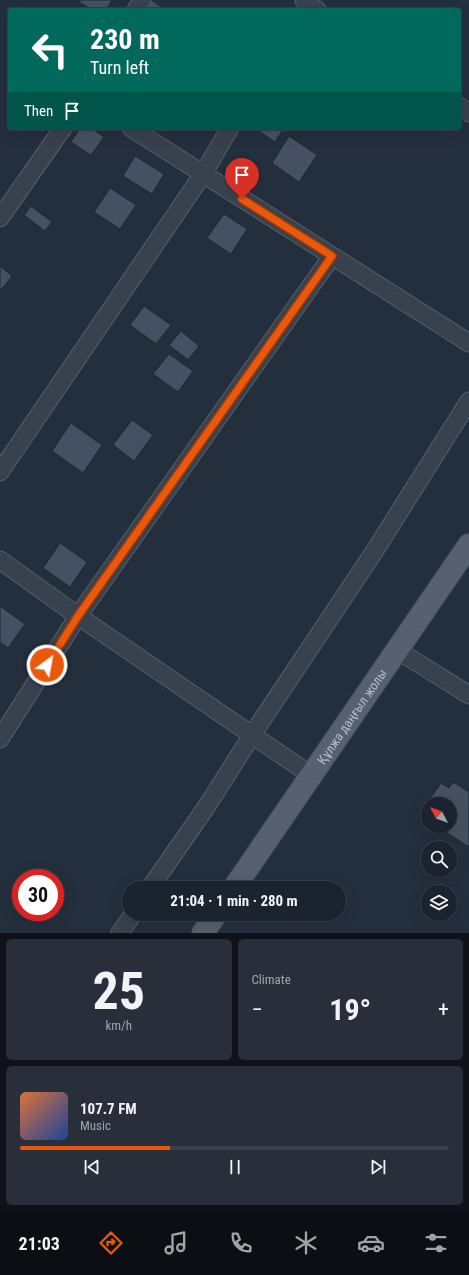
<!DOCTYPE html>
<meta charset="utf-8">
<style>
body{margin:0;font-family:"Roboto Condensed",sans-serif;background:#282f3a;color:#f1f3f6;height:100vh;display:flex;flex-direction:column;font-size:15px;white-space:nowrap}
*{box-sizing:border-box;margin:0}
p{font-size:13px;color:#a0a4aa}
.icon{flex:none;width:22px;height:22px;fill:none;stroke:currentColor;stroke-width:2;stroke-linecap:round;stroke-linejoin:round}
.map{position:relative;height:933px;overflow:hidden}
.sheet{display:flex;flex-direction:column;gap:6px;padding:6px;background:#0f1319;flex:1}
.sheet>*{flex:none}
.top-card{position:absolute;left:8px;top:8px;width:453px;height:122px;border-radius:4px;box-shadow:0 4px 16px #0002,0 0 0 1px #39404a;background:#00695c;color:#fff;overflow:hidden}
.needle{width:26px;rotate:311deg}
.controls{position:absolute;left:421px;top:797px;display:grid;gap:8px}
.controls a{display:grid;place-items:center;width:36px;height:36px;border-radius:50%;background:#1b232e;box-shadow:0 4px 16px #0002,0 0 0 1px #39404a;font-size:20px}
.speed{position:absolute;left:12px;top:869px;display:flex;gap:8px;font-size:20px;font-weight:700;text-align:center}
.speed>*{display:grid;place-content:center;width:52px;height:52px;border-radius:50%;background:#1b232e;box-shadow:0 4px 16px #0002,0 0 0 1px #39404a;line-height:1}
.speed .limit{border:6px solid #d22;background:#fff;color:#111}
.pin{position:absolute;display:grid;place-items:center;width:34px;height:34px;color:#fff;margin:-41px -17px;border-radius:50% 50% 50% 0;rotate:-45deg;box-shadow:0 0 4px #0007}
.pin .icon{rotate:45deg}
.me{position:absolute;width:44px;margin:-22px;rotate:32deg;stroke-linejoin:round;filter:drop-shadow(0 0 3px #0008)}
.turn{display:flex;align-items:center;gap:14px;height:84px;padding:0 16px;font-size:18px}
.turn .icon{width:52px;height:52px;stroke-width:2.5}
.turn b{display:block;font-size:28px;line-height:34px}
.then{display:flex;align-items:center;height:38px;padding:0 16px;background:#0003;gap:8px;font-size:15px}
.big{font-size:30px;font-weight:700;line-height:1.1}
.sheet .card{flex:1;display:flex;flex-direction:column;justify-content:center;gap:6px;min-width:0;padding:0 14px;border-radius:6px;background:#282f3a}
.sheet .dial{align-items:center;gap:0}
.dial b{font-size:52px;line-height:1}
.song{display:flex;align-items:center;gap:12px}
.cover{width:48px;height:48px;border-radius:6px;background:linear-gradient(135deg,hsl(20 70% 55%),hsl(220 70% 35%))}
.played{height:4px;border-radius:2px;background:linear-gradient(90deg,#ea580c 35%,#39404a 35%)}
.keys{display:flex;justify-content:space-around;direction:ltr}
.heat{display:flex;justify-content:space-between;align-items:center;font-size:22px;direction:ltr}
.sheet .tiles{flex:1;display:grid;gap:6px;grid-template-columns:1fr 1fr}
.card:last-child{grid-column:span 2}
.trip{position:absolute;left:122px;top:881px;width:224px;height:40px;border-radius:20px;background:#1b232e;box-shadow:0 4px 16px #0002,0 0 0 1px #39404a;font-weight:700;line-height:40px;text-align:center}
.menu{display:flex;height:64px;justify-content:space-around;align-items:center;background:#0b0e12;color:#a0a4aa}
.menu .icon{width:28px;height:28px}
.menu .on{color:#ea580c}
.menu b{font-size:18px;color:#f1f3f6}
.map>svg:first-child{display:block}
</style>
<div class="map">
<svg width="469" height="933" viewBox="0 0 469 933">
<rect width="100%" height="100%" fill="#242f3e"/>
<path fill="#455162" stroke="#1f2835" d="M 80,0 L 112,0 L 106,10 L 92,10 L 79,2 Z
M 151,0 L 166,10 L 144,10 Z
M 80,128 L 91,128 L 104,137 L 91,155 L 71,142 Z
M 254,128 L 284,128 L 275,142 Z
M 289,136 L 317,155 L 299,182 L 272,163 Z
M 135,156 L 164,174 L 152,194 L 123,176 Z
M 110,188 L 136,205 L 120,229 L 94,212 Z
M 31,206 L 52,222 L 45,231 L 24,215 Z
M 224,214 L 247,229 L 231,254 L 207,238 Z
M 0,266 L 12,276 L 0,291 Z
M 144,306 L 171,325 L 156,344 L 130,325 Z
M 181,331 L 199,346 L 188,360 L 169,345 Z
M 169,354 L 193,371 L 178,392 L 153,374 Z
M 132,420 L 153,435 L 134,461 L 113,445 Z
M 71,423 L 102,445 L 83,473 L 52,451 Z
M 60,543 L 87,562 L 70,587 L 43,568 Z
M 0,606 L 25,624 L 8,648 L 0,642 Z
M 453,782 L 469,792 L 469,847 L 436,826 L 450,826 L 450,804 L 428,804 L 428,812 L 423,809 L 441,783 L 449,788 Z"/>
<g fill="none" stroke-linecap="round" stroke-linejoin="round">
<g stroke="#565f6c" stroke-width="19">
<path id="minor" d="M 304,1 L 317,10
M 136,10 L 142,0
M 459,106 L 469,113
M 131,128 L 469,343
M 0,218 L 63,128
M 0,472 L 203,174 L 230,128
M 0,560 L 78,616 L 252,735 L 207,806 L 150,888
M 397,650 L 469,695
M 0,739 L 78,616 L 332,256
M 311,775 L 252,735 L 374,552 L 469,401
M 120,933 L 133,914"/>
</g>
<g stroke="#414a57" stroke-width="24">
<g id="major">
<path id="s1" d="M 234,888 L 469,545"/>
<path d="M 203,933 L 216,914"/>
</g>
</g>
<use href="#minor" stroke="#38414e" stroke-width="17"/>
<use href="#major" stroke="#56606e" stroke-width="22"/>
</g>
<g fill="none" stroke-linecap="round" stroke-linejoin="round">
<g stroke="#983908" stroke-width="10">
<path id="route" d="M 47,665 L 78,616 L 332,256 L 242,199"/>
</g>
<use href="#route" stroke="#ea580c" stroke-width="7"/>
</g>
<g text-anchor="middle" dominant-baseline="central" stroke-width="4" stroke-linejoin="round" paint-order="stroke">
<g font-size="13" fill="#b4bcc9" stroke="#1d2633">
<text stroke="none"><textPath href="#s1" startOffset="208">Құлжа даңғыл жолы</textPath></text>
</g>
</g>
</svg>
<div class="controls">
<a><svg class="needle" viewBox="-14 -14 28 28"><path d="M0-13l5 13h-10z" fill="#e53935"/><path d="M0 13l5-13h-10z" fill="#a0a4aa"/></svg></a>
<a><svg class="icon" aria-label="search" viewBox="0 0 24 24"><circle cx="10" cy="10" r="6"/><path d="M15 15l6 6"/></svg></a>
<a><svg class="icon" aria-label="layers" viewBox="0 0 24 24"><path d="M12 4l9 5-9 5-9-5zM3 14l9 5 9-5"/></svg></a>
</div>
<div class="speed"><div class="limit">30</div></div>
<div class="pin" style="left:242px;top:199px;background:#d93025"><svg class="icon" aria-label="arrive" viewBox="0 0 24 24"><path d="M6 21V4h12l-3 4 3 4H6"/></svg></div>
<svg class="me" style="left:47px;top:665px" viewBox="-20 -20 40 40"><circle r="17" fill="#ea580c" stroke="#fff" stroke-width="3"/><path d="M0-11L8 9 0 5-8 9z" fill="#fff"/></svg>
<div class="trip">21:04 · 1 min · 280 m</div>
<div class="top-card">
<div class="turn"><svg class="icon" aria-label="left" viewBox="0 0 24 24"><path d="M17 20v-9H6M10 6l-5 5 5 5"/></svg><div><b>230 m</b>Turn left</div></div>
<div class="then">Then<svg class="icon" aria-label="arrive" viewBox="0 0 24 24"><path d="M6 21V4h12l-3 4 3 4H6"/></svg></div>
</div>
</div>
<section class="sheet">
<div class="tiles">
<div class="card dial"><b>25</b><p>km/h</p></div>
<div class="card"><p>Climate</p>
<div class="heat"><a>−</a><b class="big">19°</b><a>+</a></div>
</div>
<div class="card">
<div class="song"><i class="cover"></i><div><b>107.7 FM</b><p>Music</p></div></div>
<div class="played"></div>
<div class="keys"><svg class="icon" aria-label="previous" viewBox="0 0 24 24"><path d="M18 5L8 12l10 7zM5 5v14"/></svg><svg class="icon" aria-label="pause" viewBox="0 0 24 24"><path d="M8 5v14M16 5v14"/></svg><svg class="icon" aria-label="next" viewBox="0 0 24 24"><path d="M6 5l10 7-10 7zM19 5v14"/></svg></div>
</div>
</div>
</section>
<nav class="menu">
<b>21:03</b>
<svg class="icon on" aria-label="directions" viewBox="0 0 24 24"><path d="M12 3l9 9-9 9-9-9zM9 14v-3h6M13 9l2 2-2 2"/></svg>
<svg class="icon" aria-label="music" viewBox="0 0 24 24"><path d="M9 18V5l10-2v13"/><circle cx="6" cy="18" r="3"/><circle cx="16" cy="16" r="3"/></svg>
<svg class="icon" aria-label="phone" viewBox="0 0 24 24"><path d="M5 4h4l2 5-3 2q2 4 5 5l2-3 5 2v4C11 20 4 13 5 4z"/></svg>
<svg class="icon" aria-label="climate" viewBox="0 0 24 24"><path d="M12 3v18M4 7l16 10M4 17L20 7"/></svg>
<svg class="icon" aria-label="car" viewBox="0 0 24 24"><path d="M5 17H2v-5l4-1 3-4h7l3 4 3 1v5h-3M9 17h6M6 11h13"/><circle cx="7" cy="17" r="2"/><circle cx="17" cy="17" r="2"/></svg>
<svg class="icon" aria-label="filters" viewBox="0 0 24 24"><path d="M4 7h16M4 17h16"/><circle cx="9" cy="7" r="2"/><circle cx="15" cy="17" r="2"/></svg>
</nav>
